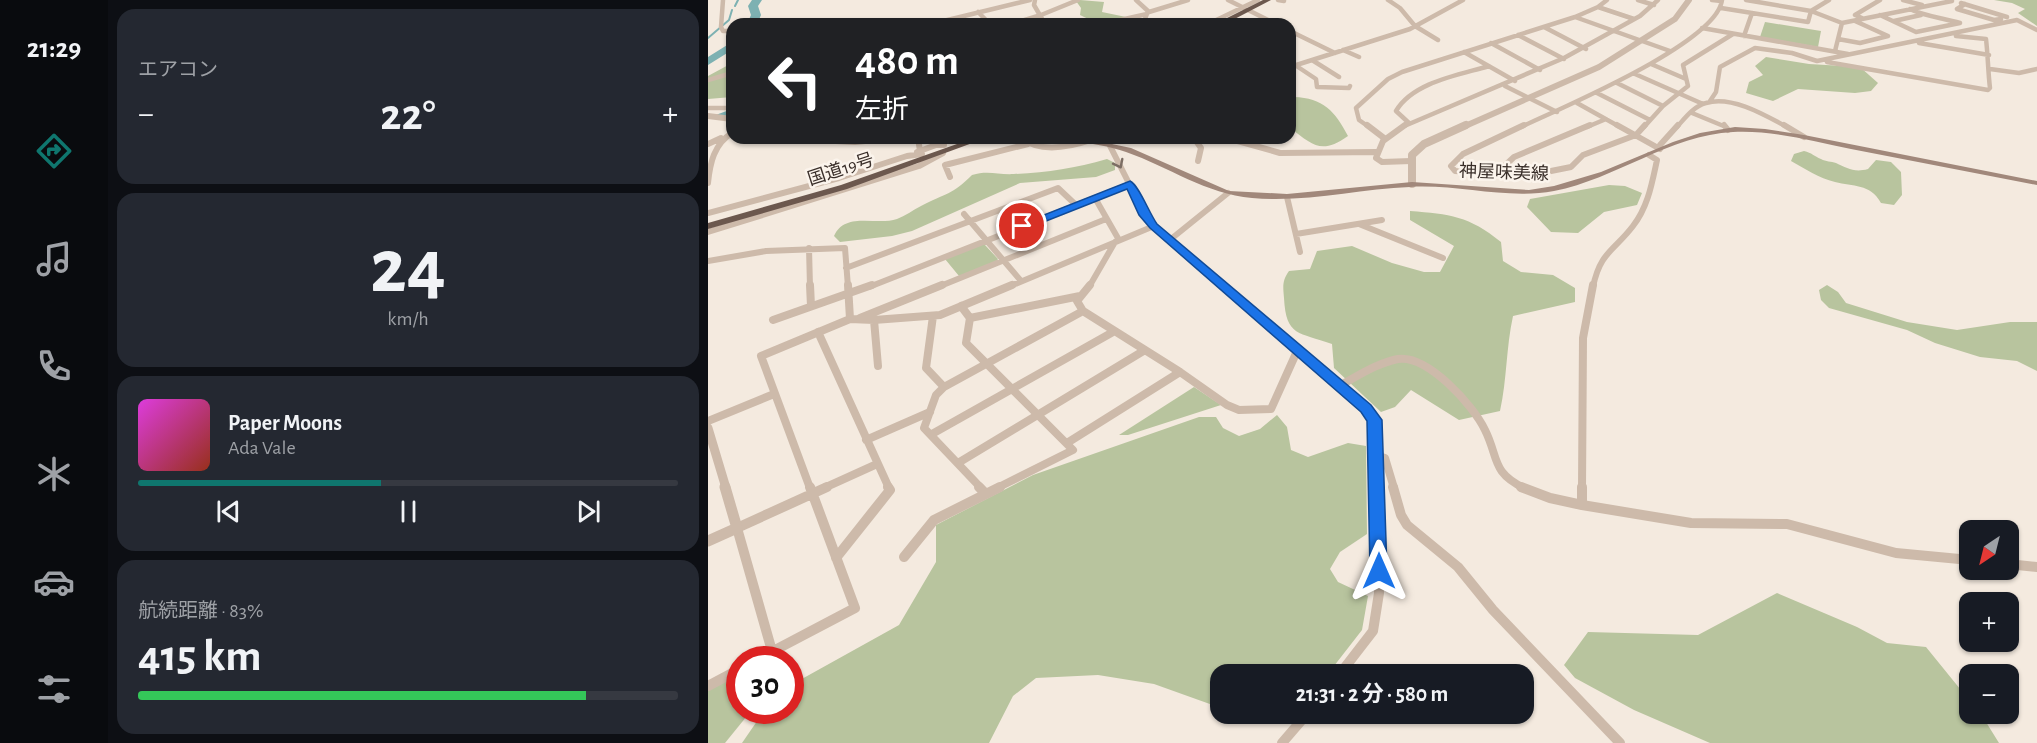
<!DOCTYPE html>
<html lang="ja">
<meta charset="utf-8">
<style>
body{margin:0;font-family:"Alegreya Sans","Noto Sans JP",sans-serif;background:#242831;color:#f1f3f6;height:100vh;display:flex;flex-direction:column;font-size:22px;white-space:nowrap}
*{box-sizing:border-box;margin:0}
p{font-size:20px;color:#9ea1a6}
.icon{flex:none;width:33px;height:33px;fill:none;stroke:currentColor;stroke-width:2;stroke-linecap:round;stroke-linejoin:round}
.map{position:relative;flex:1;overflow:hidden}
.panel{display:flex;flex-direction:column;gap:9px;padding:9px;background:#0d0f14;width:600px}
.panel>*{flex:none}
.guide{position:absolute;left:18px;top:18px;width:570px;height:126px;border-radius:18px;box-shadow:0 2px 4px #0004;background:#202124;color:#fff;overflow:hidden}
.needle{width:39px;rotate:215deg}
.tools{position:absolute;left:1251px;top:520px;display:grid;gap:12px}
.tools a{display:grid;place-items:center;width:60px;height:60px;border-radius:12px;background:#171b24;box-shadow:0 2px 4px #0004;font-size:30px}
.speed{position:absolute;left:18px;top:646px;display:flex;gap:12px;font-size:30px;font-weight:700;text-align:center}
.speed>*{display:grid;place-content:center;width:78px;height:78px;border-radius:50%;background:#171b24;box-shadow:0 2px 4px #0004;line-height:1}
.speed .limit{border:9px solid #d22;background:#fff;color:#111}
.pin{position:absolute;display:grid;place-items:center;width:51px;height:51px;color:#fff;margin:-26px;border:3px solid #fff;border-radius:50%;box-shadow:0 2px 6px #0007}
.me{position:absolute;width:66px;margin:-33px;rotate:0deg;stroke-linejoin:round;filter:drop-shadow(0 0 4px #0008)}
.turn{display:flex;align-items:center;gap:21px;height:126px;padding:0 30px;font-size:27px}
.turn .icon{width:78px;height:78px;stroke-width:2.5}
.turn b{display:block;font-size:42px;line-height:51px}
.big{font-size:45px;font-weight:700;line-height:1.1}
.panel .card{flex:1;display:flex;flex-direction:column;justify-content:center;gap:9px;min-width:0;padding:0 21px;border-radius:18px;background:#242831}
.panel .dial{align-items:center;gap:0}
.dial b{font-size:78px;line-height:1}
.song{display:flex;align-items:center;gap:18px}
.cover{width:72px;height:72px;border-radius:9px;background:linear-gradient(135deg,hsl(300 70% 55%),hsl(10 70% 35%))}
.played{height:6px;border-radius:3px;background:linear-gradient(90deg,#0f766e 45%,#363941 45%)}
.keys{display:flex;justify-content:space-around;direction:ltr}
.heat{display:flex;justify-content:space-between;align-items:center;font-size:33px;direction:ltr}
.charge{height:9px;border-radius:4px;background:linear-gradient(90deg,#34c759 83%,#363941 0)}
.trip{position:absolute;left:502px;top:664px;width:324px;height:60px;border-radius:18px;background:#171b24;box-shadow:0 2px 4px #0004;font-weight:700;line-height:60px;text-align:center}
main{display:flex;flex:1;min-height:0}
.dock{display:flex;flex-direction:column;width:108px;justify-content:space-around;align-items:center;background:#090b0e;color:#9ea1a6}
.dock .icon{width:42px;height:42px}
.dock .selected{color:#0f766e}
.dock b{font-size:27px;color:#f1f3f6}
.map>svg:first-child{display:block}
</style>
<main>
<nav class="dock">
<b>21:29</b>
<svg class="icon selected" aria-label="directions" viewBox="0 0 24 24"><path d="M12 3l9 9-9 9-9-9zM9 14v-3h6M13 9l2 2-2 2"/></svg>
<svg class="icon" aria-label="music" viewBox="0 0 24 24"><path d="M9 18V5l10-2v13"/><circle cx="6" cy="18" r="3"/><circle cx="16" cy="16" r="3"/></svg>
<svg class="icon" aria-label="phone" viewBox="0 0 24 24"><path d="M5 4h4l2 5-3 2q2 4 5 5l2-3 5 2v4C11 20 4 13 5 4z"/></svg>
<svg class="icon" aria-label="climate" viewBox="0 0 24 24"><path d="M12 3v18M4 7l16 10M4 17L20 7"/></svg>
<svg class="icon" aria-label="car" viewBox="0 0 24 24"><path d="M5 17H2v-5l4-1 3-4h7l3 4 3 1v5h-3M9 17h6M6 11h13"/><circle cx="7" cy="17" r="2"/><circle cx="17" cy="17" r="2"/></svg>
<svg class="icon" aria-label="filters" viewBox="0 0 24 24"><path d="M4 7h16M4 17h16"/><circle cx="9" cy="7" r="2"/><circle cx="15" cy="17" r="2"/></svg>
</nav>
<section class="panel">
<div class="card"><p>エアコン</p>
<div class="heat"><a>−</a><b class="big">22°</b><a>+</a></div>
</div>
<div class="card dial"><b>24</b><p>km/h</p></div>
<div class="card">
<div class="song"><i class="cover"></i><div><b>Paper Moons</b><p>Ada Vale</p></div></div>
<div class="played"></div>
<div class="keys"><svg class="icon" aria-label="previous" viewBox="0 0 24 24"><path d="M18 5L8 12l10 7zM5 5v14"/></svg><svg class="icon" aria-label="pause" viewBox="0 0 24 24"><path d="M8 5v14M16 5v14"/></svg><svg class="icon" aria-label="next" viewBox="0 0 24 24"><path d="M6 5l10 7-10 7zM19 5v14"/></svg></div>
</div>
<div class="card"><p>航続距離 · 83%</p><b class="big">415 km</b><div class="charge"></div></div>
</section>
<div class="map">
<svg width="1329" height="743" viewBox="0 0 1329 743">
<rect width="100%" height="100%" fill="#f4eadf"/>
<path fill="#b8c49e" d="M 372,0 L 396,2 L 394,12 L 418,17 L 423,23 C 404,25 389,24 372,15 L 373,8 L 368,1 Z
M 1286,0 L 1329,0 L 1329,26 L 1310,13 L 1317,9 L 1304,3 Z
M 1057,22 L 1113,31 L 1110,47 L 1052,37 Z
M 1058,57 L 1101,64 L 1152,67 L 1170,83 L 1163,91 L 1147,93 L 1090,89 L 1065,101 L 1038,93 L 1041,82 L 1055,75 L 1047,66 Z
M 24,63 L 24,97 L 0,99 L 0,76 Z
M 586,97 C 615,98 627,111 640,136 C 613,155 605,145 582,128 L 582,100 Z
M 1096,151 C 1104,153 1106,156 1113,159 C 1118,162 1123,161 1128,163 C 1139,168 1146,173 1160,169 L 1168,160 L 1183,162 L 1193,172 L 1194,195 L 1186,205 L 1173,203 C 1162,183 1145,187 1127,182 C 1111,178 1097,169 1083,161 L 1086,154 Z
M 399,159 L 407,163 L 407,170 L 388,177 L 312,183 L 204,231 L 184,236 L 132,242 L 126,236 C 137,211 169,226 189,219 C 197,216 205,210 213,206 C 238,193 244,195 264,175 C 280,170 290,175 306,174 C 339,173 367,168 399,159 Z
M 901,185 L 917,186 L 934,193 L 929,205 L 896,212 L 870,233 L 843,232 L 819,207 L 822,199 Z
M 702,211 C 742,214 761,216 793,242 L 795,261 L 813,272 L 845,275 L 867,288 L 867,302 L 805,316 C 798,348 799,379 792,411 L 751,420 L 703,390 L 687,407 L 673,412 L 626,368 L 624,344 C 591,332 578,337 576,298 C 575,286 574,281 581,271 L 602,269 L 609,251 L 644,246 L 684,263 L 716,272 L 732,272 L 746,246 L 702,220 Z
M 273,245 L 277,245 L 290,259 L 288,262 L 251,276 L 237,259 Z
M 1119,285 L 1130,292 L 1138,303 L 1199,322 L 1249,330 L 1302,322 L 1329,322 L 1329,371 L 1309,361 L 1272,357 L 1227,343 L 1199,330 L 1121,308 L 1113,300 L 1111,290 Z
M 486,387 L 513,405 L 420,435 L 411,435 Z
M 569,415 L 579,427 L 583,450 L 600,457 L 640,443 L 658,446 L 659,534 L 632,552 L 622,569 L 630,582 L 660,596 L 654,630 L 619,675 L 513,675 L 513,708 L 446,684 L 390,675 L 328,678 L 305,696 L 281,743 L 34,743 L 56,711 L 82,711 L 83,685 L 191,625 L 228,562 L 228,525 L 325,475 L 491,417 L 508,417 L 515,428 L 531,436 L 552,429 Z
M 1069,593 L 1149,627 L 1179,643 L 1218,647 L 1261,700 L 1262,714 L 1273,714 L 1291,743 L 1002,743 L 926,710 L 867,678 L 856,665 L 880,632 L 990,635 Z
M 31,674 L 32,711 L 43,711 L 17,743 L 0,743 L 0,690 Z"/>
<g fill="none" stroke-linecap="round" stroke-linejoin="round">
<path stroke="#7db1b2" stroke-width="2" d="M 27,6 L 30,0
M 0,38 L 21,20 L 24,10"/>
<path fill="#7db1b2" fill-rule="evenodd" d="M 44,0 L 54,0 L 50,6 L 53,15 L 49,24 L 39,24 L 43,15 L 40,6 Z
M 24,42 L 24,50 L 0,65 L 0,57 Z
M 24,109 L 24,116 L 11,119 L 5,116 Z"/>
<path stroke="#cdbaaa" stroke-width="4.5" d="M 15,0 L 13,27 L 15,31 L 24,31
M 327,0 L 326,5 L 337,24
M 428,0 L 440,11 L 437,19 L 447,24
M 520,0 L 568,24
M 570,0 L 576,1
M 680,0 L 692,8 L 707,26 L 730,40
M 930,0 L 946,5
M 1004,0 L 1013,1
M 1038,0 L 1103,11 L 1134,23 L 1127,51
M 1195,0 L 1214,5
M 1253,3 L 1299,17
M 1257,4 L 1249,9 L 1286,20 L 1293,19
M 890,7 L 926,19
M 1013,8 L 1100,22 L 1103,11 L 1121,0
M 270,12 L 278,20 L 276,24
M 441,12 L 480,0
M 333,15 L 370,0
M 1172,15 L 1208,32 L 1252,23 C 1236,18 1215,16 1202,9
M 867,17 L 962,51
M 1154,18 L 1147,15 L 1172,0
M 1186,21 L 1213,15
M 1134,23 L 1244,1
M 223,24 L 322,0
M 303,24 L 333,15
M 394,24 L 439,14
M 500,24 L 550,0
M 836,27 L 878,49
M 994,28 L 1140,54
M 582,31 L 627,53
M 810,35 L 856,59
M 1036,36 L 1044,13
M 1130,39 L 1152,43 L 1180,36 L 1147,21
M 783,43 L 832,70
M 1211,43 L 1281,55
M 635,50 L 651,57
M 756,52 L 807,81
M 604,60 L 631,77
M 1119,62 L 1280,90 L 1282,88 C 1280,72 1280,56 1278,39 L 1248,36
M 943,64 L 978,79
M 587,65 L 608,79 L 609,87 L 641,88 L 642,86
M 582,67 L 702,29 L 755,0
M 1282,69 L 1311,73 L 1329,69
M 927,74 L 995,104
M 0,80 L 24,73
M 909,83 L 955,106
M 797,86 L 849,112
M 889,93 L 942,120
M 1002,101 L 1008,92 L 1012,67 L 1047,48 L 1084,53 L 1109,61 L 1309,20 L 1329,30
M 869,103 L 912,127
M 0,108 L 24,108
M 984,113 L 1018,127
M 701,123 L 688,111 C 705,82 751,75 781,66
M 661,127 L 651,120 L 648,108 L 680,79 L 694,72 L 867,17 L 890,7 L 899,0
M 694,127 L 856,58 L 932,16 L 950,0
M 813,127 C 853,108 1009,43 1014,0
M 879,127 L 898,119
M 936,127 L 955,106 L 980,86 L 975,65 L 1025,34
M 969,127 C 977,118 986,106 998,103 C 1023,95 1057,115 1079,127"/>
<path stroke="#cdbaaa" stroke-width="6" d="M 659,125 L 676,138
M 697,125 L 675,141 L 668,158 L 674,162 L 703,161
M 816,125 L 755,154 L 743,166 L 747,171 L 818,176 L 863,167 L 875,155 L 928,135 L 937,125
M 909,125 L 952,149 L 952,145 L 970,125
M 1016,125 L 1020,130
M 1076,125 L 1096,137
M 70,138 L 147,142 L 188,138
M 210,138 L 212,151
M 313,138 C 332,153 362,147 383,140
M 398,138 L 437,215 L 446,226 L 516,287
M 486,138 L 493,148 L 490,161
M 519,138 L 572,153 L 668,152
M 399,141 L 427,138
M 0,144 L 13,138
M 209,152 L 228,145 L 236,145
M 788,174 L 806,157 L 882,125
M 242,177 L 237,165 L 320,144
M 0,183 C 2,163 6,144 24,133
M 579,197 L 592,252
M 387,198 L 411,240
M 0,213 L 131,178 L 199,156 L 214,154
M 256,214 L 313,281
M 651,224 L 735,258
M 0,232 L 211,166 L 235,153
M 588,234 L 674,220
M 463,239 L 520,193
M 101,248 L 102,287
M 0,261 L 58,251 L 137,248 L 140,287
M 138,268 L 350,188 L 368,205
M 161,287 L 422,184
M 230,287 L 398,219
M 300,287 L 446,226
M 381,287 L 407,242
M 885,287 C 892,252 906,251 925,226 C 940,207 944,183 949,160 L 941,155"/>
<path stroke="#cdbaaa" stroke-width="8" d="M 102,285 L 103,306
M 140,285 L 142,319 L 166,320 L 232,315 L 304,285
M 382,285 L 369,301 L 375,311 L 472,372 L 519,405 L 531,410 L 563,409 L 590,349
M 514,285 L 658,409 L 666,420 L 668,488
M 253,306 L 262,318 L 258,343 L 365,450 L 289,488
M 225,316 L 218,368 L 236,387 L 228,395 L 216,428 L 273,488
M 152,318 L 234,285
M 262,318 L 372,296
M 65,320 L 164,285
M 166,320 L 170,366
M 110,332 L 181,488
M 631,386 C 650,376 669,363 690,359 C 720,355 765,405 777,430 C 791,458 783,472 816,488
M 236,387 L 375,311
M 0,421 L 66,394
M 224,434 L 405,332
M 158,440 L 222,412
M 359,443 L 472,372
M 668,455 L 677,458 L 686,488
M 250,463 L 437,350
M 102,488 L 53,356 L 142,319
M 116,488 L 169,464
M 874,488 L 875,338 L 885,285"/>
<path stroke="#cdbaaa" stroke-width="10" d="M 271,487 L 277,493
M 685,487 L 693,515 L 699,525 L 750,567 L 785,610 L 912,743
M 813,487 L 842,498 L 874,505
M 874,487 L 874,505 L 983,523 L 1079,524 L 1188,553 L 1262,560
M 196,557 L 226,520 L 292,487
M 128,558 L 182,490 L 180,487
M 1300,564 L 1329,567
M 64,651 L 29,528 L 119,487
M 48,660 L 147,608 L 102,487
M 631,675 L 665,631 L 671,593 L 668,487
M 0,686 L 32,669
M 574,743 L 599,714"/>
<path stroke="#cdbaaa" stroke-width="6" d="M 0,116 L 24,119
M 755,127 L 891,67 L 967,19 L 981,0"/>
<path stroke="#cdbaaa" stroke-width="8" d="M 704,184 L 704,155 L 716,144 L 758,125"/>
<path stroke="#cdbaaa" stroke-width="9" d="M 0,428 L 18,488"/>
<path stroke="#cdbaaa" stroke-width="11" d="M 0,541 L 29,528 L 17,487"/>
<path fill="#a1887b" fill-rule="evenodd" d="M 1027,127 L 1057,129 L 1096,135 L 1329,181 L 1329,185 C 1267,173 1205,161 1143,149 C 1105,141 1065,130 1025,132 C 962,135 908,179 846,191 C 799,200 750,184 702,187 C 650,189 597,203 544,198 C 498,194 461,167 418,152 C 402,146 382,144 365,140 L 361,138 L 375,138 L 423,148 L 521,191 L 579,194 L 704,182 L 821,190 L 846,186 L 893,172 L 965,142 L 992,133 Z"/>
<path fill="#6c584e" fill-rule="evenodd" d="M 555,0 L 563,0 L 517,24 L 507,24 Z
M 266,138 L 278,138 L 139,189 L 0,229 L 0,223 L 133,185 Z"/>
</g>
<defs><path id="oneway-chevron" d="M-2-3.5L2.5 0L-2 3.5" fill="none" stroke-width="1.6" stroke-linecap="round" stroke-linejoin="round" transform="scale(1.5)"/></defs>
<use stroke="#7c6e64" href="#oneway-chevron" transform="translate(411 164) rotate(63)"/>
<path fill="#1a73e8" stroke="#114b97" stroke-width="1.5" d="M 422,181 C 431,185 441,213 449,224 L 663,405 L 674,420 L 679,571 L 677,576 L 671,578 L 665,576 L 662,571 L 659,421 L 653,412 L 442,228 L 431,215 L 419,189 L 318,229 L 310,229 L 308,226 Z"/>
<g text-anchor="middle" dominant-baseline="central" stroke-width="5" stroke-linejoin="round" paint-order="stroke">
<g font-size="18" fill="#3a2f2a" stroke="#fbf4ec">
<text transform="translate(133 170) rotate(-18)">国道19号</text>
<text transform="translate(796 173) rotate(2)">神屋味美線</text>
</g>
</g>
</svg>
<div class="tools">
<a><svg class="needle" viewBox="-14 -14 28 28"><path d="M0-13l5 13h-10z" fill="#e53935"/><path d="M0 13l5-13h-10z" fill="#9ea1a6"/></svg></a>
<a>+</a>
<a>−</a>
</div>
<div class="speed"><div class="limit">30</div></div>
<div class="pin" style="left:314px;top:226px;background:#d93025"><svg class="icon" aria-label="arrive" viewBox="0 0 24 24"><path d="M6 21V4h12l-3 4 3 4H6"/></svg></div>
<svg class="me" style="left:671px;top:571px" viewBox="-20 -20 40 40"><path d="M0-17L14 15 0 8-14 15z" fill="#1a73e8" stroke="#fff" stroke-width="4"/></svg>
<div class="trip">21:31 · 2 分 · 580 m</div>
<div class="guide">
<div class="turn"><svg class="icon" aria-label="left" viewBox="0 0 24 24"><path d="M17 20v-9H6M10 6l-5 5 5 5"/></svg><div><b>480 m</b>左折</div></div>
</div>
</div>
</main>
